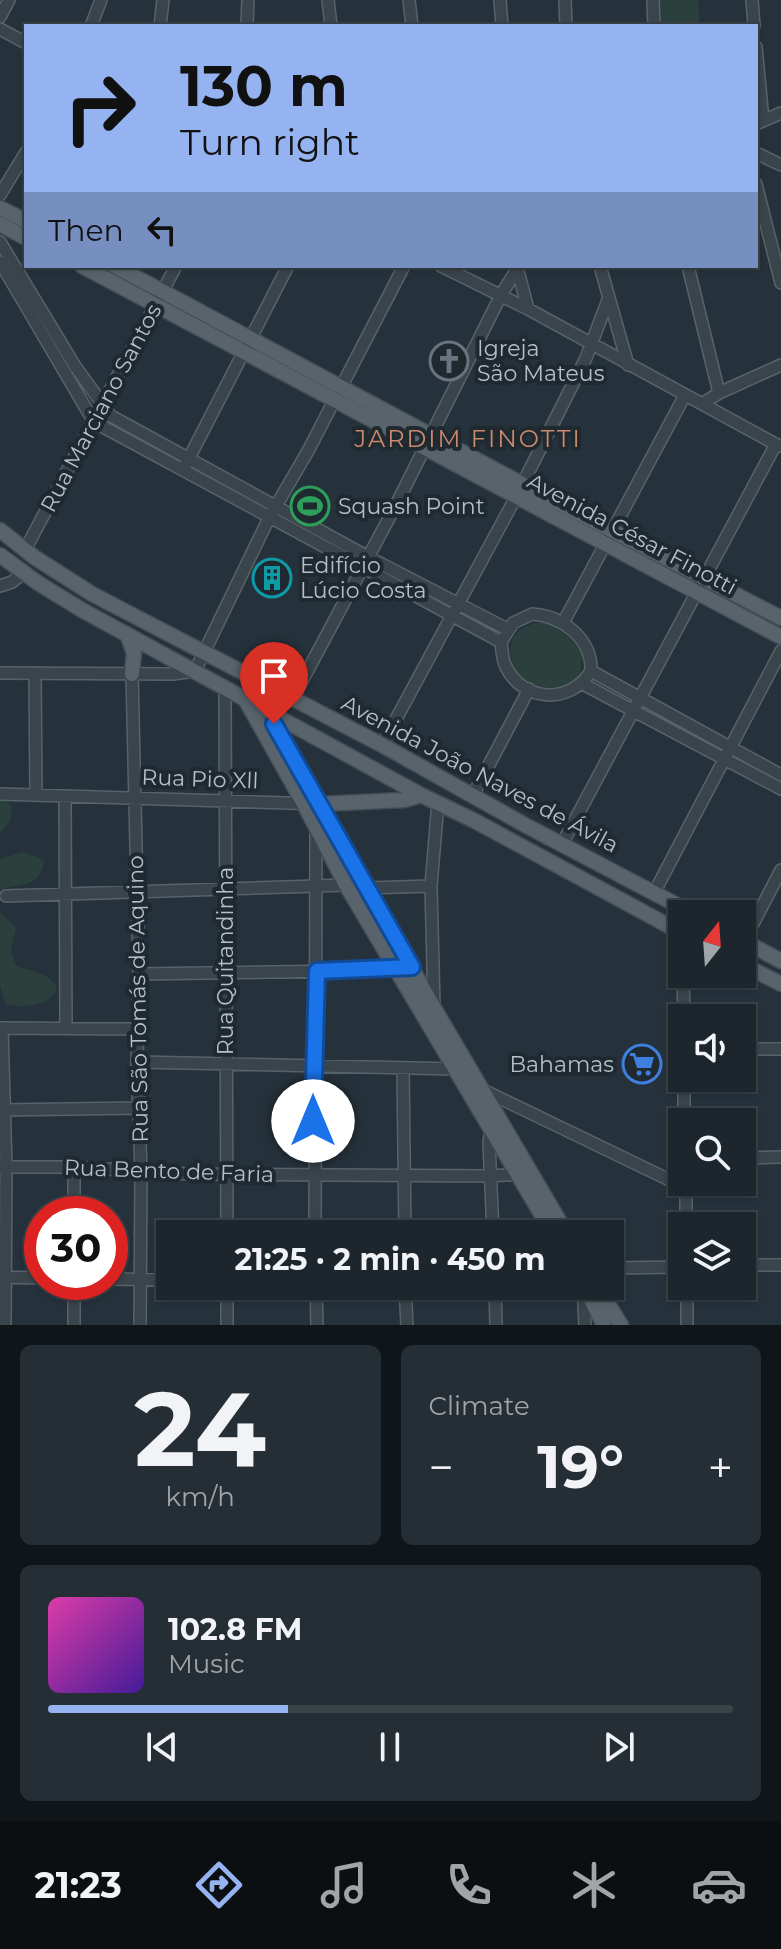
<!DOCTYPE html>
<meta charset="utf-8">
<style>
body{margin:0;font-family:Montserrat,sans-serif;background:#252e34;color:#f1f3f6;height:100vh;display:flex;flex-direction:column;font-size:30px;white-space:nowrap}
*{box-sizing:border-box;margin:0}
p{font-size:26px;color:#a0a5a9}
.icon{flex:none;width:44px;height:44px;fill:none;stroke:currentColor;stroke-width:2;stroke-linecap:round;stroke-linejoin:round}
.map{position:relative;height:1325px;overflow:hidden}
.details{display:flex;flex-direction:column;gap:20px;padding:20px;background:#0f1518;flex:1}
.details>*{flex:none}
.guide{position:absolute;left:24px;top:24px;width:734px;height:244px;border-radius:0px;box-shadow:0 2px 6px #0004,0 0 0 2px #3a4348;background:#95b2f1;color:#111;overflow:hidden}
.needle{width:52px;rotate:17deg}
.buttons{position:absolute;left:668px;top:900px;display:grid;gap:16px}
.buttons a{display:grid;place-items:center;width:88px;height:88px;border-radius:0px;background:#1c262c;box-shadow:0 2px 6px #0004,0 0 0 2px #3a4348;font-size:40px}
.speed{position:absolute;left:24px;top:1196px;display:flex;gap:16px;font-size:40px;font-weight:700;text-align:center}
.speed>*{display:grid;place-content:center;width:104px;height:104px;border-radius:50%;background:#1c262c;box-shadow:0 2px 6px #0004,0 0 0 2px #3a4348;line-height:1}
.speed .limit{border:12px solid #d22;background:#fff;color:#111}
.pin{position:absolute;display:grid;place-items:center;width:68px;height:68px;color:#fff;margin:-82px -34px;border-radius:50% 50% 50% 0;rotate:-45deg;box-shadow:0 0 8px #0007}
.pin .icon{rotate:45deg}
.me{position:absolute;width:88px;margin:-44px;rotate:0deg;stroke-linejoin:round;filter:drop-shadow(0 0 6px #0008)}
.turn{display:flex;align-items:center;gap:28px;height:168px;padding:0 24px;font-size:36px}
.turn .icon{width:104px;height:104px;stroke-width:2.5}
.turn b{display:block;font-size:56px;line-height:68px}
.then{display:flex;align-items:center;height:76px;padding:0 24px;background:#0003;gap:16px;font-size:30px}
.big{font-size:60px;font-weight:700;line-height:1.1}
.details .card{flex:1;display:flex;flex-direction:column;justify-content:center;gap:12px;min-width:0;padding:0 28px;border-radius:12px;background:#252e34}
.details .dial{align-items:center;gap:0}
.dial b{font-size:104px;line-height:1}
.song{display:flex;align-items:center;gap:24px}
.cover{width:96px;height:96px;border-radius:12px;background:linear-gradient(135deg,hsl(320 70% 55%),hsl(260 70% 35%))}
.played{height:8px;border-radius:4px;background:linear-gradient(90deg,#95b2f1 35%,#3a4348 35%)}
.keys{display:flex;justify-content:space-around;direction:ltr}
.heat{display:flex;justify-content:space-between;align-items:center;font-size:44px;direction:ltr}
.details .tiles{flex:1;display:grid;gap:20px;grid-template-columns:1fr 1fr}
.card:last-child{grid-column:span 2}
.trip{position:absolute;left:156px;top:1220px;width:468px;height:80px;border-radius:0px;background:#1c262c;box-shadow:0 2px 6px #0004,0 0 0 2px #3a4348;font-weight:700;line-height:80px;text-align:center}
.menu{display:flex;height:128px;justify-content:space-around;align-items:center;background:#0b0f12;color:#a0a5a9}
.menu .icon{width:56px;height:56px}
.menu .selected{color:#95b2f1}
.menu b{font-size:36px;color:#f1f3f6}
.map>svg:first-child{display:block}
</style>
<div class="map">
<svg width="781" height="1325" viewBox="0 0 781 1325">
<rect width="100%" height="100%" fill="#26323b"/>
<path fill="#2b403d" d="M 659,0 L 698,0 L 700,26 L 659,26 Z
M 544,622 C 562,629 571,638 582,654 L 580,676 C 575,679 570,686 565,688 C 563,688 554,688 552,688 C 506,687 490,627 544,622 Z
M 0,796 L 12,806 L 10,821 L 0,834 Z
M 23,852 L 44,860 C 42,888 19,883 0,890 L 0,859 Z
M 0,913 L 16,927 L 11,951 L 16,965 C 31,973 48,971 57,988 C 52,1006 21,1009 5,1004 L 0,984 Z"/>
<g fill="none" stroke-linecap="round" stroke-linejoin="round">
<g stroke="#586269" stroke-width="14">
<path id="minor" d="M 328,0 L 331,26
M 409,0 L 412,26
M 500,0 L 502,26
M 565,0 L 566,26
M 653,0 L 654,26
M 752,0 L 754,26
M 0,17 L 9,0
M 91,26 L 101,0
M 160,26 L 163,0
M 247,26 L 248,0
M 0,29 L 26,43
M 756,47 L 763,120
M 756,124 L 781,113
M 756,153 L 781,165
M 756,184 L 781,283
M 0,195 L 26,152
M 0,242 L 75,366 L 111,416 L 368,557 L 507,629
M 0,262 L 94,422 L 501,642
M 441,266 L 528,309 L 779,446
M 600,266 L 628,365
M 688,266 L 719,393
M 517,267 L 528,309
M 702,404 L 719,393 L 781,365
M 186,464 L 288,266
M 25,550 L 176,266
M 0,586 L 12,582 L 24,572
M 532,614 C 562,616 592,638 591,671 C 571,704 524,703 506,667 C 502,660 502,650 501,642 L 513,623 Z
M 563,623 L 685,395
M 591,671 L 781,775
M 0,673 L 173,674 L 195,671 L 269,518 L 308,451 L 404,266
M 35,673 L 36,795
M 132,674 L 139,974 L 137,1062 L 141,1172 L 140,1325
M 583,684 L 781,789
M 225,688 L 227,1234
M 293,698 L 396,505 L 501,295 L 517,269
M 382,745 L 516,497 L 586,358 L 608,300
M 0,794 L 320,804 L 274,724 L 274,714
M 473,795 L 529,689
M 65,796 L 66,1028
M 562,844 L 776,444
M 367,888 L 431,886
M 654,893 L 781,651
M 6,896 L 346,885
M 744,941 L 781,870
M 139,974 L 345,971 L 402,967
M 683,974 L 684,1018
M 434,1006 L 431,886 L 438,802
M 0,1028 L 137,1029
M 2,1028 L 6,1167 L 5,1325
M 742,1049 L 781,1049
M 137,1062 L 457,1069
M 403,1068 L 405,1234
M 684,1078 L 684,1122
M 483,1090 L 686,1188
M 0,1110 L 139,1108
M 742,1158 L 781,1157
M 0,1167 L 74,1167 L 189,1174 L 490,1176 L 523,1174
M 74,1167 L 74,1214
M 686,1183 L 686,1226
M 315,1234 L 316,830
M 493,1234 L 489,1142 L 491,1130 L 495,1128
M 742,1265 L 781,1265
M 610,1268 L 682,1267
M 0,1277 L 42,1278
M 110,1279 L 170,1280
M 74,1282 L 74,1325
M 227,1286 L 227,1325
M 316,1286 L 317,1325
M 405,1286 L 407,1325
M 495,1286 L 496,1325
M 583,1286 L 585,1325
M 687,1325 L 687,1286"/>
</g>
<g stroke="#434d54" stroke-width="17">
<path id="major" d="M 0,208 L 26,221
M 0,224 L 26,238
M 82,266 L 781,637
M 115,266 L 522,484 L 781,618
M 0,530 L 34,557 L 92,594 L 382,745 L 525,825 L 694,914
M 0,555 L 38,583 L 82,610 L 421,795 L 475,821 L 682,933
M 127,634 L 134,653 L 132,674
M 245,699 L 304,804 L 346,885 L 553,1234
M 421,795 L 404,800 L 320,804 L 434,1008 L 567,1234
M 742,940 L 781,961
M 742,964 L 781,984
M 584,1286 L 604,1325
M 597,1286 L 621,1325"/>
</g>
<use href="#minor" stroke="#3a444b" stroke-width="11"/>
<use href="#major" stroke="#58636b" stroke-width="14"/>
</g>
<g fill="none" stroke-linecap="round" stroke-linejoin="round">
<g stroke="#114b97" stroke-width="20">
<path id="route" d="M 274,724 L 412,967 L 317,971 L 313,1121"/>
</g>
<use href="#route" stroke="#1a73e8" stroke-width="14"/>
</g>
<defs>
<g id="church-ring" transform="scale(2)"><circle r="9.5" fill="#1f2930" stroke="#6b7280" stroke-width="1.5"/><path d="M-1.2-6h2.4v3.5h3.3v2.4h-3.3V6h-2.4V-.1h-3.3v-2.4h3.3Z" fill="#6b7280"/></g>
<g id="stadium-ring" transform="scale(2)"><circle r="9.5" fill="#1f2930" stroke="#2e9e5b" stroke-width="1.5"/><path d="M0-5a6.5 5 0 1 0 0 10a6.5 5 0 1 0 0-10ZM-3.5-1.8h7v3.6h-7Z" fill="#2e9e5b"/></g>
<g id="building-ring" transform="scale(2)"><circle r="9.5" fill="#1f2930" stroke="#0f9aa8" stroke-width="1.5"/><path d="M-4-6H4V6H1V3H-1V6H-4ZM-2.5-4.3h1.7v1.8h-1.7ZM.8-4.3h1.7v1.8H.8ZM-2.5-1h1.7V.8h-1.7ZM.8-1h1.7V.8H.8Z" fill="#0f9aa8"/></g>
<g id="supermarket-ring" transform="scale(2)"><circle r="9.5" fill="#1f2930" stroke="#3f7fe0" stroke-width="1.5"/><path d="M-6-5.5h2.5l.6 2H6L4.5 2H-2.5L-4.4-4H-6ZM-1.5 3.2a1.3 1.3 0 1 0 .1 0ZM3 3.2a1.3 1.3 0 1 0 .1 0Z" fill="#3f7fe0"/></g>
</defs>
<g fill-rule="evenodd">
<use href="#church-ring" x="449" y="361"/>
<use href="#stadium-ring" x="310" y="506"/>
<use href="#building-ring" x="272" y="578"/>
<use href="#supermarket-ring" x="642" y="1064"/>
</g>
<g text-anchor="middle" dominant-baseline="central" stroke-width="8" stroke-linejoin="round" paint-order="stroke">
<g font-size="22" fill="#b6bfc7" stroke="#1f2930" text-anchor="start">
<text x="477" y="348">Igreja<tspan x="477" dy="25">São Mateus</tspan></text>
<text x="338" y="506">Squash Point</text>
<text x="300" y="565">Edifício<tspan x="300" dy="25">Lúcio Costa</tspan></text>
<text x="614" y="1064" text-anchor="end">Bahamas</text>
</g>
<g font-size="22" fill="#b6bfc7" stroke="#1f2930">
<text transform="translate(101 408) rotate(-62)">Rua Marciano Santos</text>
<text transform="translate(632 534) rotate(28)">Avenida César Finotti</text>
<text transform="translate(480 774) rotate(28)">Avenida João Naves de Ávila</text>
<text transform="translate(200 779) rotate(2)">Rua Pio Xll</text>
<text transform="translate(225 961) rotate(-90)">Rua Quitandinha</text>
<text transform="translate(138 999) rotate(-91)">Rua São Tomás de Aquino</text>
<text transform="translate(169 1171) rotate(2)">Rua Bento de Faria</text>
</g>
<g font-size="24" letter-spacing="2" fill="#ca886d" stroke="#1f2930">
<text x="468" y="438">JARDIM FINOTTI</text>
</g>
</g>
</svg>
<div class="buttons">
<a><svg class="needle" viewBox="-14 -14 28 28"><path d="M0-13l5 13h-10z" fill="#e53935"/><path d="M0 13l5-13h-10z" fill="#a0a5a9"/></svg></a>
<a><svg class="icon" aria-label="sound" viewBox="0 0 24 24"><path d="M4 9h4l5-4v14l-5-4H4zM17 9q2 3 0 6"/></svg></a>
<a><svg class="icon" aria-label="search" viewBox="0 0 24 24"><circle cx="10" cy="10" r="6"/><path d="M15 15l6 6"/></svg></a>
<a><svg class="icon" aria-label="layers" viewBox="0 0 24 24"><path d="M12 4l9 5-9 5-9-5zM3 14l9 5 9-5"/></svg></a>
</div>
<div class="speed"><div class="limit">30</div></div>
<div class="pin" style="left:274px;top:724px;background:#d93025"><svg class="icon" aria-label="arrive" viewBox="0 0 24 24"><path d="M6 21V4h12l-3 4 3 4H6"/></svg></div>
<svg class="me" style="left:313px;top:1121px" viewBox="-20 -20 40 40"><circle r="19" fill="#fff"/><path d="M0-13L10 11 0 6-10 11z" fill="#1a73e8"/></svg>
<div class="trip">21:25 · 2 min · 450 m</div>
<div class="guide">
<div class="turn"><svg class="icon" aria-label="right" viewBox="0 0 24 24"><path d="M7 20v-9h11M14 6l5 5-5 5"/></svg><div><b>130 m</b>Turn right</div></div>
<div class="then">Then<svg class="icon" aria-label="left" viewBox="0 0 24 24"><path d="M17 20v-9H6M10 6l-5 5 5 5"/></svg></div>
</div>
</div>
<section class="details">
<div class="tiles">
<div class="card dial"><b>24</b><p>km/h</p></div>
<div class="card"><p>Climate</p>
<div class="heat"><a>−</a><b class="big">19°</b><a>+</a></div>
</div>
<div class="card">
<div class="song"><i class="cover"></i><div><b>102.8 FM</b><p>Music</p></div></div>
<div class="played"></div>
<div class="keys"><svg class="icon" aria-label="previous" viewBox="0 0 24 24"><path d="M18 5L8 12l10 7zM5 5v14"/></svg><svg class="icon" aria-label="pause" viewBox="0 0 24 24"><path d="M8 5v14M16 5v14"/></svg><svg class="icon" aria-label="next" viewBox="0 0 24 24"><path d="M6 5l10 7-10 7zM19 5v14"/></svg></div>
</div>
</div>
</section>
<nav class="menu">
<b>21:23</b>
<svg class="icon selected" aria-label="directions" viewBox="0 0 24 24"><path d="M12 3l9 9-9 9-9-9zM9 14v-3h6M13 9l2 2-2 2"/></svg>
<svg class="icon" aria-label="music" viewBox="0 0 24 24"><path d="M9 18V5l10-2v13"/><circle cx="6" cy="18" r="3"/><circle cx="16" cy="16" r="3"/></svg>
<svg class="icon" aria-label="phone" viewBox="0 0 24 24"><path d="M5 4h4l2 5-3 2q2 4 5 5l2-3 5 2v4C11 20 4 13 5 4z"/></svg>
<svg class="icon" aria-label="climate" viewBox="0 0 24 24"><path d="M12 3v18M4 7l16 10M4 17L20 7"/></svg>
<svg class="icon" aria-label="car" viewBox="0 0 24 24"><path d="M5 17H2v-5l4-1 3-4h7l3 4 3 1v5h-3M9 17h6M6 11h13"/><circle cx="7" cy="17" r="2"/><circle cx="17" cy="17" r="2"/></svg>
</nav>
